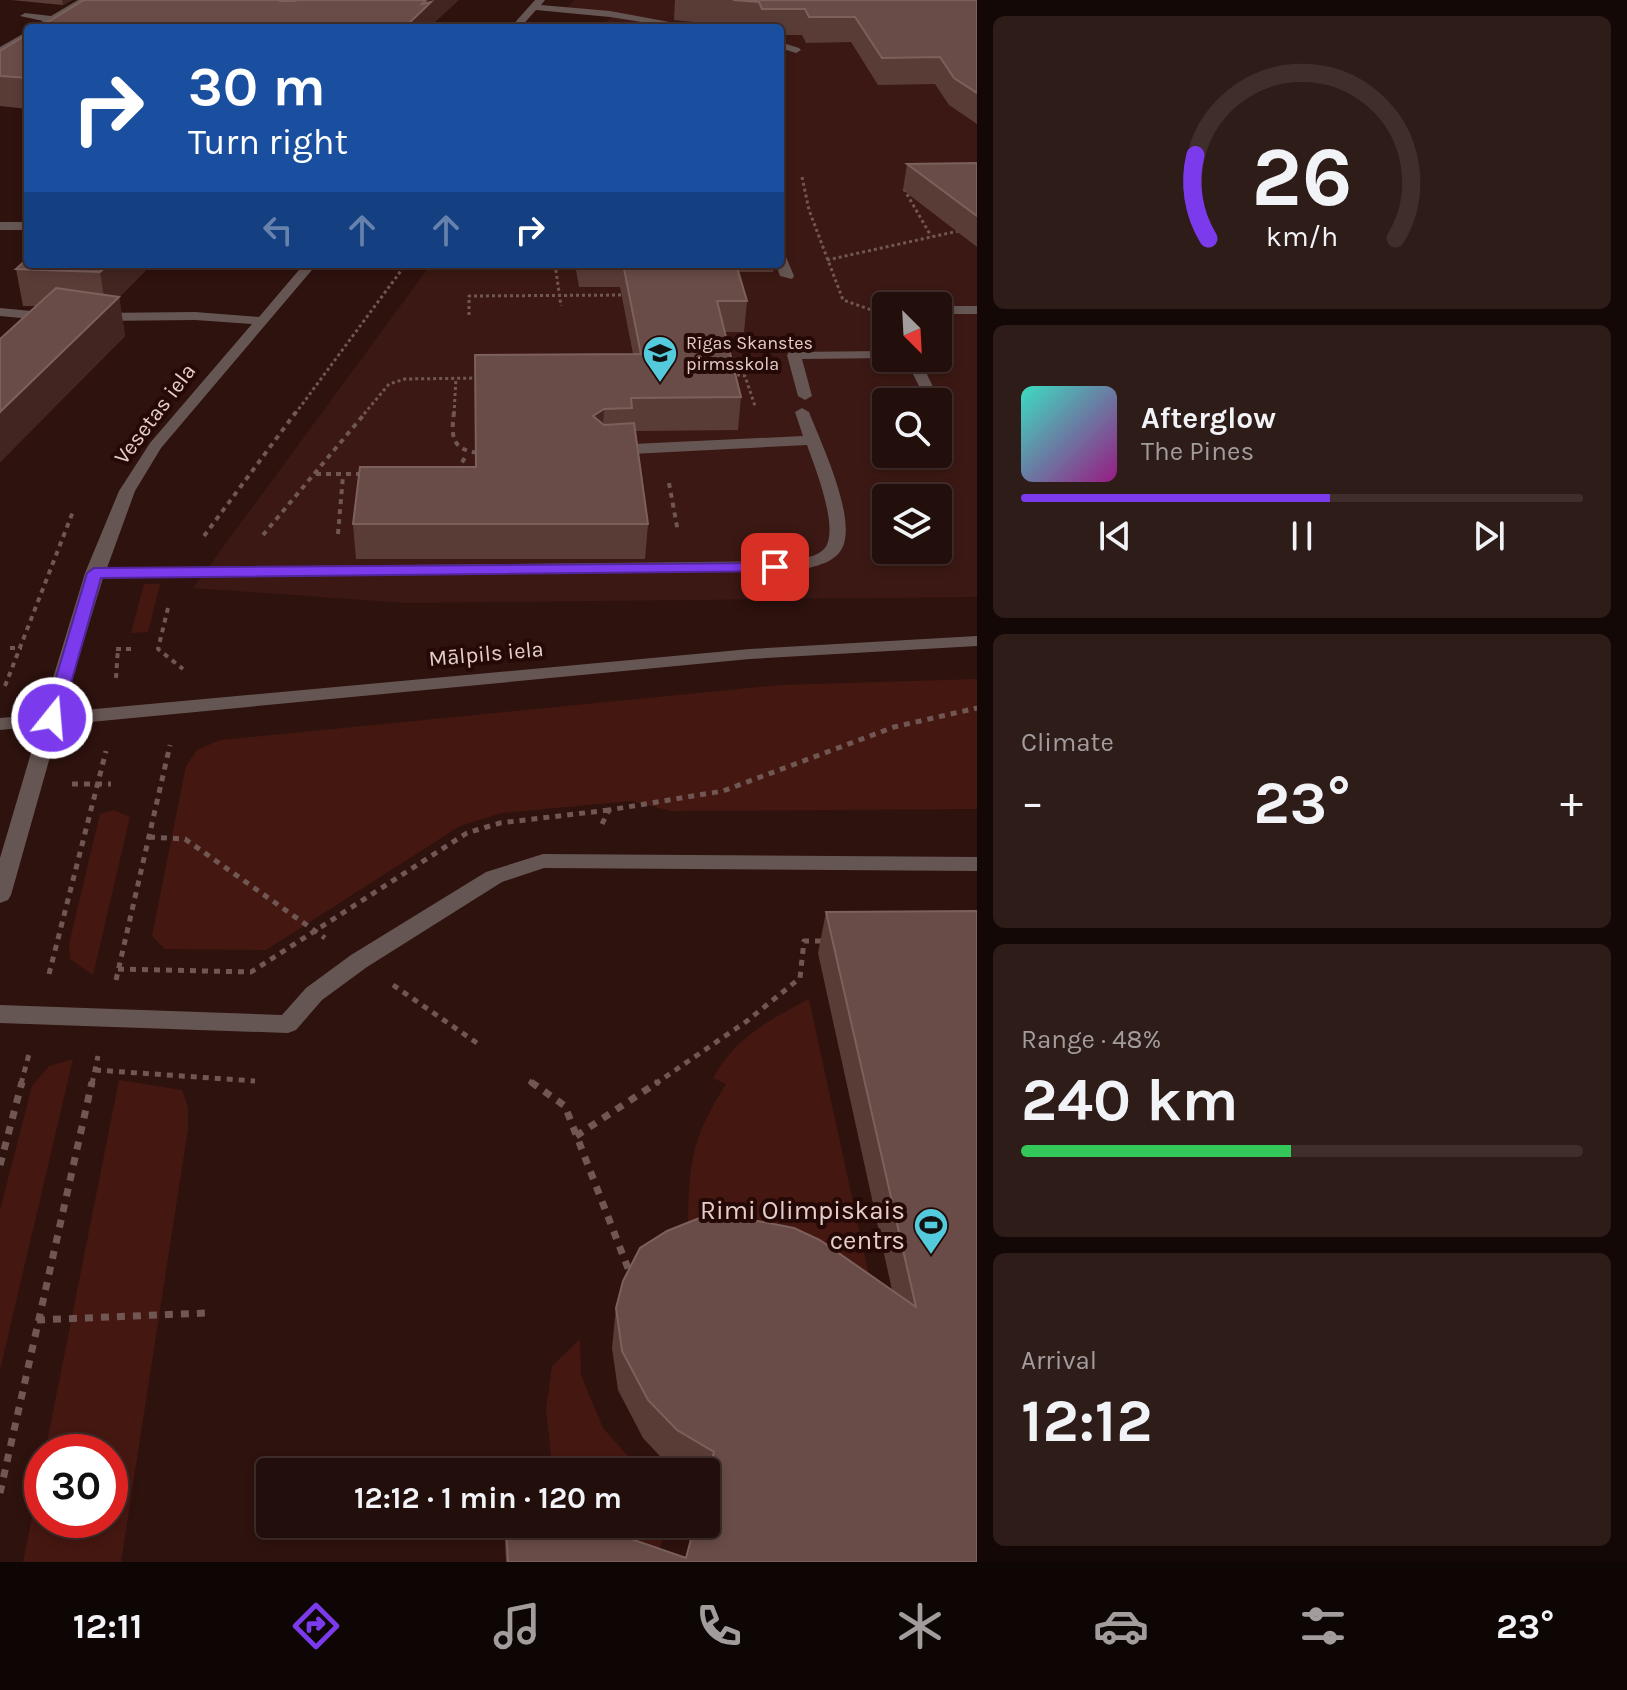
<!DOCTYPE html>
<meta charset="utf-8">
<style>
body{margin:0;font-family:Karla,sans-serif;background:#2e1c18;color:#f1f3f6;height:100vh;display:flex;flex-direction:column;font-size:30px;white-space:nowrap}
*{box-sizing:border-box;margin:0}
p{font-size:26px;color:#a29c9c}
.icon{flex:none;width:44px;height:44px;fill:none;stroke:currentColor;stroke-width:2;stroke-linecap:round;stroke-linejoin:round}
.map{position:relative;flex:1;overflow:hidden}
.side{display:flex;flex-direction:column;gap:16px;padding:16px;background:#130806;width:650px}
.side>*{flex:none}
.hud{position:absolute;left:24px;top:24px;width:760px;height:244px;border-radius:8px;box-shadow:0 4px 12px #0003,0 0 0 2px #3f2e2b;background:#1a4fa0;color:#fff;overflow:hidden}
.needle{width:52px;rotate:156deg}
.fabs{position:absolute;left:872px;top:292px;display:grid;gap:16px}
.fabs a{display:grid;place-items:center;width:80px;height:80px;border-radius:8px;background:#220e0a;box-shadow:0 4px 12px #0003,0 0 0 2px #3f2e2b;font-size:40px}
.speed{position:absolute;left:24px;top:1434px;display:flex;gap:16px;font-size:40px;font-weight:700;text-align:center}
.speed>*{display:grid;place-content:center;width:104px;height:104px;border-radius:50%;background:#220e0a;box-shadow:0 4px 12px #0003,0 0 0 2px #3f2e2b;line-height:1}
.speed .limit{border:12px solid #d22;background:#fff;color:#111}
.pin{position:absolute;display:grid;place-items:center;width:68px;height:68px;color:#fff;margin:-34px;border-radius:16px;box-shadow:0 4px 12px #0006}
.me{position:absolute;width:88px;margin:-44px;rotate:17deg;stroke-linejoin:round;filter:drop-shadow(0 0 6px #0008)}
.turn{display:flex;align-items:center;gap:28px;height:168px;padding:0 32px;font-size:36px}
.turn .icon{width:104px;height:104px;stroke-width:2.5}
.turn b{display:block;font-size:56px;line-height:68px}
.lanes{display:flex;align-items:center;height:76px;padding:0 32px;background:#0003;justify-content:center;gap:40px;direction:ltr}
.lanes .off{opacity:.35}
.big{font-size:60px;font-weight:700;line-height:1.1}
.side .card{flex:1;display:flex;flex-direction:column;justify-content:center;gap:12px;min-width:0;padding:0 28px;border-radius:12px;background:#2e1c18}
.side .dial{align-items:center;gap:0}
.dial svg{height:208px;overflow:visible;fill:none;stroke:#3f2e2b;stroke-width:7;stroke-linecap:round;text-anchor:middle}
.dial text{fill:#f1f3f6;stroke:none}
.song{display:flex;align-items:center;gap:24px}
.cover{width:96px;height:96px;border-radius:12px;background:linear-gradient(135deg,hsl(170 70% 55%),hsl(310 70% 35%))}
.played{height:8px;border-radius:4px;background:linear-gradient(90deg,#7c3aed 55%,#3f2e2b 55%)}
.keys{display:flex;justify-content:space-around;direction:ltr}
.heat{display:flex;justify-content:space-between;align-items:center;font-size:44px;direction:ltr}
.charge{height:12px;border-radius:6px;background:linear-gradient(90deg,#34c759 48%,#3f2e2b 0)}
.trip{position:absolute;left:256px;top:1458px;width:464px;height:80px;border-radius:8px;background:#220e0a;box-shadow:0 4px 12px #0003,0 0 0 2px #3f2e2b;font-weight:700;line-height:80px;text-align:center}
.dock{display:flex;height:128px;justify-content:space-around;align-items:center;background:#0e0604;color:#a29c9c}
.dock .icon{width:56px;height:56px}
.dock .active{color:#7c3aed}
.dock b{font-size:36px;color:#f1f3f6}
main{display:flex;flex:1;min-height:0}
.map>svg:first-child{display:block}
</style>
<main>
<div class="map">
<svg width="977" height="1562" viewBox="0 0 977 1562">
<rect width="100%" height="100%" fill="#2e120e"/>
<path fill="#3b1813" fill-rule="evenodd" d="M 574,0 L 977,0 L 977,597 L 405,603 L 193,588 L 431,264 L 780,264 L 780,28 L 600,28 L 611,17 L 563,13 ZM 886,306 L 938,306 L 938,358 L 886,358 ZM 886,402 L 938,402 L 938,454 L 886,454 ZM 886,498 L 938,498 L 938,550 L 886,550 Z"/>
<path fill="#451711" d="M 144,584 L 160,584 L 148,632 L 131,633 Z
M 977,679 L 977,809 L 671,811 L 631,801 L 502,813 L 460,826 L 266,950 L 165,949 L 152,936 L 186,766 L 197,750 L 220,740 L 780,685 Z
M 113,810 L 130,817 L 93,975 L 70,959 L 69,944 L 100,814 Z
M 809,999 L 871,1285 L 688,1226 C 689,1163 691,1139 726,1084 L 713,1078 C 735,1038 769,1020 809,999 Z
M 73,1059 L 0,1370 L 0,1210 L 32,1086 L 49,1066 Z
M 119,1080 L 182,1090 L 188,1107 L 188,1129 L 121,1562 L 23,1562 L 42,1468 L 42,1520 L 110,1520 L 110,1452 L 45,1452 Z
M 580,1339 L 581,1375 L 603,1428 L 642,1472 L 553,1472 L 546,1410 L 552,1366 Z
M 588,1524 L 668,1524 L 655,1562 L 608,1543 Z"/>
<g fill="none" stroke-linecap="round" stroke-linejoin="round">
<path stroke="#715754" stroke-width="3" stroke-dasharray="3 3" stroke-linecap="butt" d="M 802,177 L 809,210 L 843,300 L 886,315
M 904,189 L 931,236
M 827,260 L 963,230
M 555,264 L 561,306
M 469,315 L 469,296 L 626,295
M 731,374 L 745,376 L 755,406
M 295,414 L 406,264
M 364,414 L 389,384 L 405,379 L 481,378
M 454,414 L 456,378"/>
<path stroke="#715754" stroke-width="4" stroke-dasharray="5 5" stroke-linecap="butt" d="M 454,412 C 451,437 451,450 480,453
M 457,471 L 467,454
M 316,474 L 363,474
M 669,483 L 678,532
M 338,534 L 343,476
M 263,535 L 366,412
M 204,536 L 296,412
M 168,608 L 158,649 L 183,669
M 10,648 L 22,648
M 116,649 L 135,649
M 116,678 L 118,648
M 5,686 L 74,509
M 974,709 L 977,708"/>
<path stroke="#715754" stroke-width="5" stroke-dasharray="6 6" stroke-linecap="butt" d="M 72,784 L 111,784
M 602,824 L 609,810 L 723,791 L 894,727 L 977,708
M 149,837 L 185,839 L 325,938
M 118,969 L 251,972 L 467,833 L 500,823 L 609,810
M 49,974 L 106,751
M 116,980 L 170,745
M 393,985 L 477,1043
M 95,1070 L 255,1081
M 529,1081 L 534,1084
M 21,1084 L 29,1054
M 92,1084 L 98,1056
M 655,1084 L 747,1021 L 800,978 L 804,941 L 824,941"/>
<path stroke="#715754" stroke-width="7" stroke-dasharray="8 8" stroke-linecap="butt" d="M 531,1082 L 565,1106 L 631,1276
M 576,1136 L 658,1082
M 0,1165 L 22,1082
M 37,1320 L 206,1313
M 0,1493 L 92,1082"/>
<path fill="#665653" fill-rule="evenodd" d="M 78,0 L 89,0 L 45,28 L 33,28 L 43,21 L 20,16 L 25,13 L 51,16 Z
M 535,0 L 545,0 L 541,5 L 610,11 L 702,28 L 679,28 L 610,17 L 536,10 L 520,28 L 510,28 Z
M 28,31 L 28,38 L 0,54 L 0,47 Z
M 780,42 L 799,48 L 801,50 L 796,53 L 780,48 Z
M 0,222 L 28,222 L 28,230 L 0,230 Z
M 780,253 L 786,257 L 794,276 L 792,279 L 780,276 L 776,264 L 780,264 Z
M 304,264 L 317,264 L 161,448 L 135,491 L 107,568 L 793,561 C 803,558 816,557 823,550 C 842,533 814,465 807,445 L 612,455 L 604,450 L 612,445 L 803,436 L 795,412 L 802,408 L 809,412 C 820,441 862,527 839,553 C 829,565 808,568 794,571 L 103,578 L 62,712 L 750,649 L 977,636 L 977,646 L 750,659 L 59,725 L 11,895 L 8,900 L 0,903 L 0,858 L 39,726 L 0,730 L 0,718 L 42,714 L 85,573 L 119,491 L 150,443 L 252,324 L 195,320 L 97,321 L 90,317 L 97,313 L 195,312 L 259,317 Z
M 938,306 L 977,306 L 977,314 L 938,314 Z
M 0,308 L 53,313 L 60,317 L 53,321 L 0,316 Z
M 886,351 L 886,358 L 891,358 L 802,359 L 812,396 L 805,400 L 798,396 L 787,355 L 789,352 Z
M 896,358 L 920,360 L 937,395 L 935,398 L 925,398 L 909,366 Z
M 543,854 L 977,857 L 977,871 L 544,868 L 502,882 L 367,967 L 322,1000 L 296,1030 L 288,1033 L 0,1023 L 0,1005 L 282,1015 L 306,988 L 351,955 L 486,872 Z"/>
</g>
<path fill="#5a3c37" d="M 11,0 L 72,0 L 63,5 Z
M 675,0 L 977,0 L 977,124 L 949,105 L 935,84 L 878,85 L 851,42 L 806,43 L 802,35 L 780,35 L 780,28 L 756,28 L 674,20 Z
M 28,34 L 28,109 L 0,106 L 0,51 Z
M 977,163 L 977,247 L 903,190 L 907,164 Z
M 152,264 L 119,297 L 125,336 L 0,462 L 0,339 L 36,306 L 23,306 L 16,269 Z
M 575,264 L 774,264 L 773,272 L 738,272 L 747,301 L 744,332 L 725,332 L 741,397 L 738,430 L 636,431 L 648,524 L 645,559 L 356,559 L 353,524 L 476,467 L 633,354 L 620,287 L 579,287 Z
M 826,912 L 977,1562 L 506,1562 L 504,1524 L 686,1558 L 706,1524 L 706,1472 L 678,1472 L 671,1468 L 643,1438 L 618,1390 L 612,1348 L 616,1308 L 892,1290 L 818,953 Z"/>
<path fill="#422520" d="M 62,0 L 72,0 L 63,5 Z
M 426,0 L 459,0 L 432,25 L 432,28 L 404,28 L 422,4 Z
M 109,264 L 152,264 L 106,309 L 100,272 Z
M 119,297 L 125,336 L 0,462 L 0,412 Z
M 604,409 L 602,442 L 593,416 Z"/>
<path fill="#694c47" stroke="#7c605c" stroke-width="2" d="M 84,0 L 280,0 L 280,1 L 295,1 L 296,0 L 426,0 L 422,4 L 431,2 L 404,28 L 38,28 Z
M 733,0 L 977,0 L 977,93 L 954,78 L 940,57 L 882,58 L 855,17 L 809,17 L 805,9 L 762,9 L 759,2 Z
M 610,24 L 656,28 L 607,28 Z
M 28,34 L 28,78 L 0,76 L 0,51 Z
M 977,163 L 977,216 L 907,164 Z
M 28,258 L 28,264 L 109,264 L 100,272 L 16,269 Z
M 623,264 L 736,264 L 747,301 L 717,301 L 741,397 L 631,398 L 632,408 L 604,409 L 593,416 L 604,425 L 634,423 L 648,524 L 353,524 L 360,467 L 476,467 L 475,355 L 641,354 Z
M 56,288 L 119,297 L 0,412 L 0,339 Z
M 977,911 L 977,1562 L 508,1562 L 506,1524 L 588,1524 L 686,1558 L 695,1524 L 706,1524 L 706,1482 L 714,1452 L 677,1430 L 648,1400 L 622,1351 L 616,1308 L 623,1281 L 640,1248 L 667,1231 L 702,1217 L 727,1215 L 794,1228 L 820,1240 L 916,1307 L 826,912 Z"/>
<path fill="#7c3aed" stroke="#51269a" stroke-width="2" d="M 775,563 L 780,564 L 780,571 L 101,578 L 61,718 L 52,724 L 44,718 L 87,573 L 94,568 Z"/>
<defs>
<g id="school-pin" transform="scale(1.8)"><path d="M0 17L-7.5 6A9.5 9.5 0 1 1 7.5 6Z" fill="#54cadd" stroke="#240906"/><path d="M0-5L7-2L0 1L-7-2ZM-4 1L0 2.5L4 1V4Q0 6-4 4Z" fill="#111"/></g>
<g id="stadium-pin" transform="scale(1.8)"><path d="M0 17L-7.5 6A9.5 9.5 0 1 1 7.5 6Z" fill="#54cadd" stroke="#240906"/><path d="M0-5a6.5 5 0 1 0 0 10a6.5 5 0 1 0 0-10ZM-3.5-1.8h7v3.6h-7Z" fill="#111"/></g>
</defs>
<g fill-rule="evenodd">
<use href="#school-pin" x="660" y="353"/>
<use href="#stadium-pin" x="931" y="1225"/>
</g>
<g text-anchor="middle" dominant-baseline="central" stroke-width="8" stroke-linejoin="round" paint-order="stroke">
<g font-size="18" fill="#e3cecb" stroke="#240906" text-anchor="start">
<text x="686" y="343">Rīgas Skanstes<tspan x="686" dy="21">pirmsskola</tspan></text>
</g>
<g font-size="22" fill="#e3cecb" stroke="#240906">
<text transform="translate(155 414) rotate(-53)">Vesetas iela</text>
<text transform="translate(486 654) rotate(-5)">Mālpils iela</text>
</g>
<g font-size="26" fill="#e3cecb" stroke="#240906" text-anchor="end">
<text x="905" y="1210">Rimi Olimpiskais<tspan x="905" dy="30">centrs</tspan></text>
</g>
</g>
</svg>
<div class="fabs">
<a><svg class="needle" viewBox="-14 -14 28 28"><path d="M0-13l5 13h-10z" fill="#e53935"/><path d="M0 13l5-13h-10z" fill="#a29c9c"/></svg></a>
<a><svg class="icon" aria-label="search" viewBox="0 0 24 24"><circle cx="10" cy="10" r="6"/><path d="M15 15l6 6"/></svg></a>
<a><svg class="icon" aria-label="layers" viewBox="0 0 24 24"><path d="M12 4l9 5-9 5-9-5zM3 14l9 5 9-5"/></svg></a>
</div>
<div class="speed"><div class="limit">30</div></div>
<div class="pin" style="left:775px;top:567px;background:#d93025"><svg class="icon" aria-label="arrive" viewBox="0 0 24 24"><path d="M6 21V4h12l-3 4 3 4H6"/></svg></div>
<svg class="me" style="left:52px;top:718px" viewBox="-20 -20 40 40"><circle r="17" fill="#7c3aed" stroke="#fff" stroke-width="3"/><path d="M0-11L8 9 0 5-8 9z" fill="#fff"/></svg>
<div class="trip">12:12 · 1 min · 120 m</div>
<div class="hud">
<div class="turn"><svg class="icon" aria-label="right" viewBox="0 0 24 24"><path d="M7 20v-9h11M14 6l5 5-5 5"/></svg><div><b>30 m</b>Turn right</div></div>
<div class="lanes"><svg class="icon off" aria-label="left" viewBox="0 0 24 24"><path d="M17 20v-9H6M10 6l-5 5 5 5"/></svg><svg class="icon off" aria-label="ahead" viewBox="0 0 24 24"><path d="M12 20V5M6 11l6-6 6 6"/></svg><svg class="icon off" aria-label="ahead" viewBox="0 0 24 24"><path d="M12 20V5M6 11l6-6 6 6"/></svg><svg class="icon" aria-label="right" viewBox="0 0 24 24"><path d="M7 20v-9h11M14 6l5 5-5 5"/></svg></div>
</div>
</div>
<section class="side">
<div class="card dial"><svg viewBox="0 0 100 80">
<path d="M14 69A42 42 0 1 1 86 69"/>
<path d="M14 69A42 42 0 0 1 9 37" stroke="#7c3aed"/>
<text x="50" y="56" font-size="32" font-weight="700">26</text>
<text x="50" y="72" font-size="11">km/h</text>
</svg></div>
<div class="card">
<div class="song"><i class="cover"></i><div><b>Afterglow</b><p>The Pines</p></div></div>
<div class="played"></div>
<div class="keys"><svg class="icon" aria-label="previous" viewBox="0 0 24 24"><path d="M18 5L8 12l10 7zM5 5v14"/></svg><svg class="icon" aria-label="pause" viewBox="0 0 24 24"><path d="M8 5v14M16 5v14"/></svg><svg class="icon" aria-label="next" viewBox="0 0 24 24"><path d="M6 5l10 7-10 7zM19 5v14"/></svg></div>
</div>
<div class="card"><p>Climate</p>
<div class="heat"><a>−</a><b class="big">23°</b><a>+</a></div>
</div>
<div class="card"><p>Range · 48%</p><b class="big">240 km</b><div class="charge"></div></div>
<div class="card"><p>Arrival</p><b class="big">12:12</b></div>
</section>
</main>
<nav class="dock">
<b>12:11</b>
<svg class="icon active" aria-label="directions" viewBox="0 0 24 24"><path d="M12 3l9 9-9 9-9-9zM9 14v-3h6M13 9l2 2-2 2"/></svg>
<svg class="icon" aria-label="music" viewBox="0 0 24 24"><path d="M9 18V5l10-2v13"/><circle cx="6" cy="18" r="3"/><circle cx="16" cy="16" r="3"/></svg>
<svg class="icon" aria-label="phone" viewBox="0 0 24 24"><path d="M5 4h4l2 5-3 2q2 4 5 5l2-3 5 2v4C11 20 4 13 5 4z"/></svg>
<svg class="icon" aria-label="climate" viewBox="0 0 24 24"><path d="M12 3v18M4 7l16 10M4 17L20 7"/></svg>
<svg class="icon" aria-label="car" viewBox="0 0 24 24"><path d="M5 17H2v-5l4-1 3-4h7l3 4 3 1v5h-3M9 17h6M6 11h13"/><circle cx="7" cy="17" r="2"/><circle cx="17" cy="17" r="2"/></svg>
<svg class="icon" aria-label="filters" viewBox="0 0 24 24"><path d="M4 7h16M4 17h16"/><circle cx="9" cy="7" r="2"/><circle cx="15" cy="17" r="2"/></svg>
<b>23°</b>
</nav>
